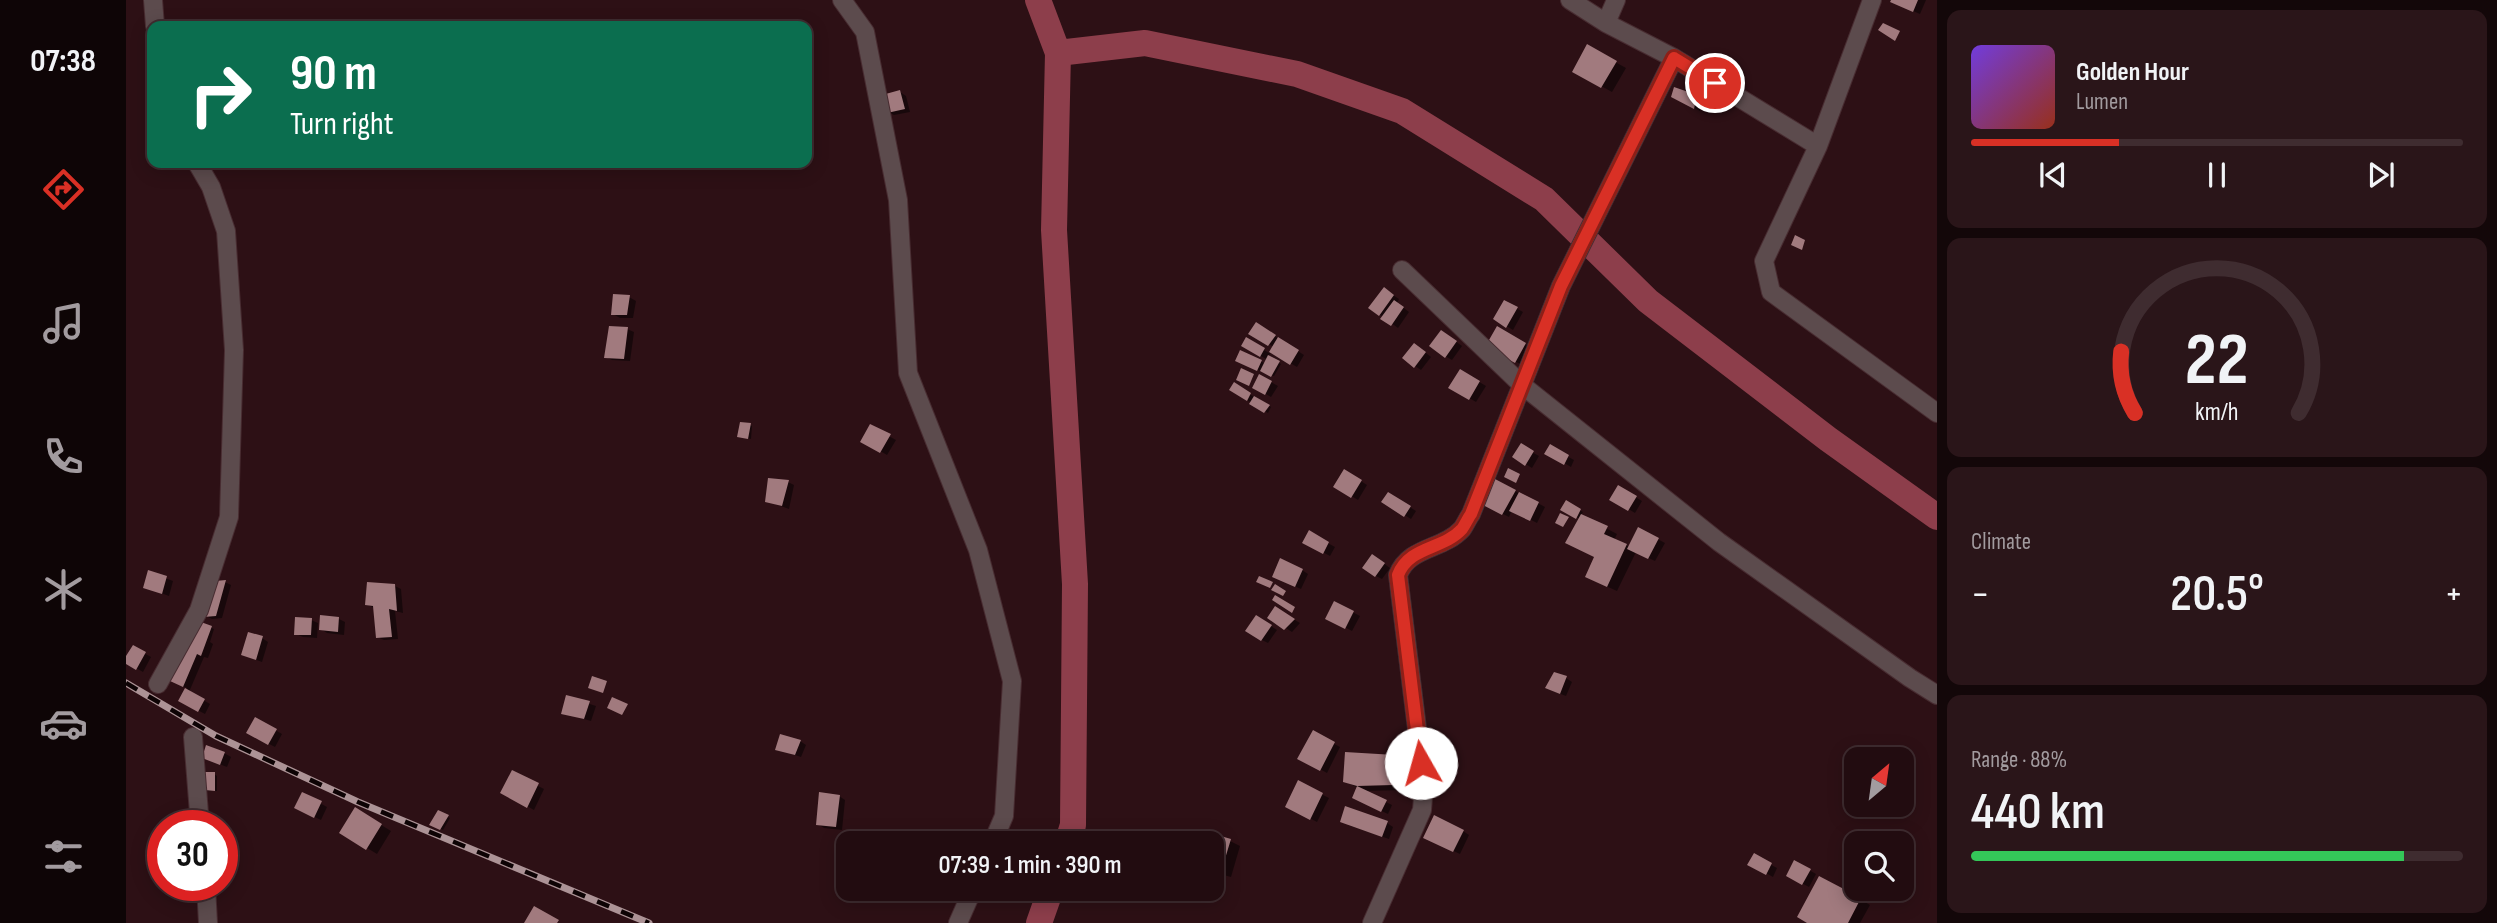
<!DOCTYPE html>
<meta charset="utf-8">
<style>
body{margin:0;font-family:"Sofia Sans Condensed",sans-serif;background:#2a1519;color:#f1f3f6;height:100vh;display:flex;flex-direction:column;font-size:26px;white-space:nowrap}
*{box-sizing:border-box;margin:0}
p{font-size:23px;color:#a29b9f}
.icon{flex:none;width:38px;height:38px;fill:none;stroke:currentColor;stroke-width:2;stroke-linecap:round;stroke-linejoin:round}
.map{position:relative;flex:1;overflow:hidden}
.details{display:flex;flex-direction:column;gap:10px;padding:10px;background:#130709;width:560px}
.details>*{flex:none}
.guide{position:absolute;left:21px;top:21px;width:665px;height:147px;border-radius:14px;box-shadow:0 4px 18px #0003,0 0 0 2px #3f2c30;background:#0b6e4f;color:#fff;overflow:hidden}
.needle{width:46px;rotate:29deg}
.fabs{position:absolute;left:1718px;top:747px;display:grid;gap:14px}
.fabs a{display:grid;place-items:center;width:70px;height:70px;border-radius:14px;background:#220c10;box-shadow:0 4px 18px #0003,0 0 0 2px #3f2c30;font-size:35px}
.speed{position:absolute;left:21px;top:810px;display:flex;gap:14px;font-size:35px;font-weight:700;text-align:center}
.speed>*{display:grid;place-content:center;width:91px;height:91px;border-radius:50%;background:#220c10;box-shadow:0 4px 18px #0003,0 0 0 2px #3f2c30;line-height:1}
.speed .limit{border:10px solid #d22;background:#fff;color:#111}
.pin{position:absolute;display:grid;place-items:center;width:60px;height:60px;color:#fff;margin:-30px;border:4px solid #fff;border-radius:50%;box-shadow:0 2px 7px #0007}
.me{position:absolute;width:77px;margin:-38px;rotate:353deg;stroke-linejoin:round;filter:drop-shadow(0 0 5px #0008)}
.turn{display:flex;align-items:center;gap:24px;height:147px;padding:0 28px;font-size:32px}
.turn .icon{width:91px;height:91px;stroke-width:2.5}
.turn b{display:block;font-size:49px;line-height:60px}
.big{font-size:52px;font-weight:600;line-height:1.1}
.details .widget{flex:1;display:flex;flex-direction:column;justify-content:center;gap:10px;min-width:0;padding:0 24px;border-radius:14px;background:#2a1519}
.details .dial{align-items:center;gap:0}
.dial svg{height:182px;overflow:visible;fill:none;stroke:#3f2c30;stroke-width:7;stroke-linecap:round;text-anchor:middle}
.dial text{fill:#f1f3f6;stroke:none}
.song{display:flex;align-items:center;gap:21px}
.cover{width:84px;height:84px;border-radius:10px;background:linear-gradient(135deg,hsl(260 70% 55%),hsl(10 70% 35%))}
.played{height:7px;border-radius:4px;background:linear-gradient(90deg,#d93025 30%,#3f2c30 30%)}
.keys{display:flex;justify-content:space-around;direction:ltr}
.heat{display:flex;justify-content:space-between;align-items:center;font-size:38px;direction:ltr}
.charge{height:10px;border-radius:5px;background:linear-gradient(90deg,#34c759 88%,#3f2c30 0)}
.trip{position:absolute;left:710px;top:831px;width:388px;height:70px;border-radius:14px;background:#220c10;box-shadow:0 4px 18px #0003,0 0 0 2px #3f2c30;font-weight:600;line-height:70px;text-align:center}
main{display:flex;flex:1;min-height:0}
.tab-bar{display:flex;flex-direction:column;width:126px;justify-content:space-around;align-items:center;background:#0e0506;color:#a29b9f}
.tab-bar .icon{width:49px;height:49px}
.tab-bar .selected{color:#d93025}
.tab-bar b{font-size:32px;color:#f1f3f6}
.map>svg:first-child{display:block}
</style>
<main>
<nav class="tab-bar">
<b>07:38</b>
<svg class="icon selected" aria-label="directions" viewBox="0 0 24 24"><path d="M12 3l9 9-9 9-9-9zM9 14v-3h6M13 9l2 2-2 2"/></svg>
<svg class="icon" aria-label="music" viewBox="0 0 24 24"><path d="M9 18V5l10-2v13"/><circle cx="6" cy="18" r="3"/><circle cx="16" cy="16" r="3"/></svg>
<svg class="icon" aria-label="phone" viewBox="0 0 24 24"><path d="M5 4h4l2 5-3 2q2 4 5 5l2-3 5 2v4C11 20 4 13 5 4z"/></svg>
<svg class="icon" aria-label="climate" viewBox="0 0 24 24"><path d="M12 3v18M4 7l16 10M4 17L20 7"/></svg>
<svg class="icon" aria-label="car" viewBox="0 0 24 24"><path d="M5 17H2v-5l4-1 3-4h7l3 4 3 1v5h-3M9 17h6M6 11h13"/><circle cx="7" cy="17" r="2"/><circle cx="17" cy="17" r="2"/></svg>
<svg class="icon" aria-label="filters" viewBox="0 0 24 24"><path d="M4 7h16M4 17h16"/><circle cx="9" cy="7" r="2"/><circle cx="15" cy="17" r="2"/></svg>
</nav>
<div class="map">
<svg width="1811" height="923" viewBox="0 0 1811 923">
<rect width="100%" height="100%" fill="#2d1015"/>
<path fill="#0007" d="M 1767,0 L 1800,0 L 1794,14 L 1773,5 Z
M 1462,47 L 1500,68 L 1486,92 L 1448,71 Z
M 774,92 L 780,96 L 784,112 L 768,115 L 762,112 Z
M 1547,96 L 1570,97 L 1576,100 L 1574,111 Z
M 1264,293 L 1273,299 L 1271,303 L 1283,312 L 1272,328 L 1245,308 Z
M 503,297 L 510,301 L 507,318 L 494,318 L 487,314 Z
M 1379,302 L 1397,312 L 1387,330 L 1369,319 Z
M 1130,324 L 1178,355 L 1171,367 L 1145,352 L 1142,357 L 1155,364 L 1148,376 L 1117,364 L 1115,352 L 1140,364 L 1142,360 L 1117,346 L 1121,340 L 1143,353 L 1148,347 L 1125,334 Z
M 501,329 L 508,332 L 504,361 L 486,360 L 480,357 Z
M 1371,329 L 1405,348 L 1396,365 L 1362,347 Z
M 1322,336 L 1336,346 L 1326,360 L 1319,356 Z
M 1295,349 L 1305,357 L 1295,370 L 1289,366 Z
M 1335,371 L 1360,386 L 1350,402 L 1325,387 Z
M 1134,376 L 1152,386 L 1145,397 L 1128,387 Z
M 1108,385 L 1145,407 L 1142,413 L 1105,390 Z
M 624,425 L 626,426 L 625,439 L 613,436 Z
M 744,426 L 770,440 L 761,455 L 737,441 Z
M 1395,446 L 1413,456 L 1406,468 L 1388,457 Z
M 1424,447 L 1448,460 L 1445,467 L 1421,453 Z
M 1219,471 L 1241,485 L 1232,500 L 1209,486 Z
M 1370,481 L 1419,507 L 1411,523 L 1386,510 L 1383,517 L 1357,504 Z
M 662,482 L 668,485 L 663,509 L 641,501 Z
M 1493,487 L 1516,501 L 1509,513 L 1486,499 Z
M 1263,494 L 1290,511 L 1285,519 L 1258,502 Z
M 1440,503 L 1457,512 L 1455,515 L 1491,534 L 1488,540 L 1504,547 L 1513,529 L 1539,543 L 1529,561 L 1510,552 L 1491,591 L 1471,582 L 1470,557 L 1454,519 L 1437,509 Z
M 1183,533 L 1209,547 L 1204,556 L 1178,542 Z
M 1253,560 L 1264,568 L 1256,579 L 1250,576 Z
M 1176,570 L 1182,574 L 1175,589 L 1155,580 Z
M 23,572 L 47,581 L 43,596 L 19,587 Z
M 99,582 L 105,585 L 96,618 L 86,619 L 80,616 Z
M 269,586 L 275,589 L 277,613 L 269,611 L 272,639 L 258,640 L 251,637 L 248,608 L 241,604 Z
M 1209,603 L 1234,616 L 1226,631 L 1201,618 Z
M 1150,609 L 1174,623 L 1166,632 L 1143,617 Z
M 213,619 L 219,622 L 218,635 L 201,633 L 195,629 Z
M 185,620 L 192,623 L 191,638 L 177,637 L 170,634 Z
M 1137,621 L 1151,630 L 1142,643 L 1136,640 Z
M 73,623 L 88,629 L 84,642 L 87,644 L 82,658 L 78,657 L 63,692 L 84,704 L 79,714 L 54,701 L 61,688 L 52,684 Z
M 136,638 L 142,642 L 136,662 L 117,655 Z
M 7,647 L 25,657 L 17,672 L 0,662 Z
M 1440,678 L 1446,682 L 1440,696 L 1427,691 Z
M 442,697 L 470,706 L 465,721 L 437,713 Z
M 130,719 L 156,734 L 149,747 L 122,733 Z
M 1188,733 L 1214,747 L 1201,773 L 1174,758 Z
M 674,741 L 680,745 L 675,757 L 651,749 Z
M 98,753 L 105,757 L 101,767 L 78,758 Z
M 1269,757 L 1279,762 L 1277,790 L 1237,791 L 1266,805 L 1262,814 L 1234,801 L 1232,788 L 1219,781 Z
M 387,773 L 418,789 L 408,810 L 376,792 Z
M 88,774 L 91,776 L 91,791 L 82,791 L 80,789 Z
M 1173,783 L 1203,798 L 1191,822 L 1161,806 Z
M 177,794 L 201,807 L 195,820 L 176,811 Z
M 713,796 L 719,800 L 716,830 L 698,828 L 692,824 Z
M 229,809 L 265,831 L 251,854 L 215,832 Z
M 313,812 L 324,818 L 317,830 L 306,824 Z
M 1261,823 L 1267,827 L 1263,839 L 1222,825 Z
M 1337,831 L 1343,835 L 1334,854 L 1306,841 Z
M 1104,841 L 1114,846 L 1105,877 L 1087,872 L 1087,844 Z
M 1628,856 L 1651,868 L 1647,877 L 1624,864 Z
M 1669,862 L 1690,874 L 1683,887 L 1662,876 Z
M 1734,899 L 1744,905 L 1734,923 L 1684,923 Z"/>
<g fill="none" stroke-linecap="round" stroke-linejoin="round">
<path stroke="#8d3e4b" stroke-width="26" d="M 912,0 L 932,53 L 928,230 L 949,584 L 947,825 L 941,844
M 932,53 L 1019,43 L 1171,74 L 1276,111 L 1418,199 L 1522,301 L 1702,439 L 1811,517
M 913,923 L 925,889"/>
</g>
<path fill="#a17a7e" d="M 1765,0 L 1792,0 L 1787,12 L 1764,2 Z
M 1757,23 L 1774,31 L 1769,41 L 1752,30 Z
M 1461,44 L 1491,61 L 1475,88 L 1446,72 Z
M 1548,87 L 1571,95 L 1568,109 L 1545,97 Z
M 774,90 L 779,109 L 761,113 L 756,95 Z
M 1669,235 L 1679,240 L 1676,250 L 1665,245 Z
M 1258,287 L 1268,295 L 1253,316 L 1242,308 Z
M 487,294 L 504,295 L 501,315 L 485,315 Z
M 1268,300 L 1278,307 L 1265,326 L 1254,319 Z
M 1378,300 L 1392,307 L 1380,328 L 1367,319 Z
M 1130,322 L 1150,335 L 1142,346 L 1122,334 Z
M 483,326 L 502,327 L 498,359 L 478,358 Z
M 1371,326 L 1400,343 L 1389,363 L 1359,347 Z
M 1315,330 L 1331,341 L 1319,358 L 1303,346 Z
M 1120,337 L 1139,348 L 1134,357 L 1115,346 Z
M 1152,337 L 1173,350 L 1164,365 L 1143,352 Z
M 1288,343 L 1300,352 L 1288,368 L 1276,358 Z
M 1114,350 L 1136,360 L 1131,371 L 1109,361 Z
M 1142,355 L 1154,361 L 1145,377 L 1134,371 Z
M 1115,368 L 1128,374 L 1123,386 L 1110,380 Z
M 1334,369 L 1354,381 L 1343,400 L 1322,388 Z
M 1133,374 L 1146,381 L 1139,395 L 1126,388 Z
M 1108,382 L 1125,393 L 1121,401 L 1103,390 Z
M 1128,396 L 1144,405 L 1138,413 L 1123,404 Z
M 614,422 L 625,423 L 622,439 L 611,437 Z
M 744,424 L 765,434 L 754,453 L 734,442 Z
M 1395,443 L 1408,451 L 1399,466 L 1386,457 Z
M 1424,444 L 1443,455 L 1438,465 L 1418,454 Z
M 1382,468 L 1394,474 L 1390,483 L 1378,477 Z
M 1218,469 L 1236,480 L 1225,498 L 1207,487 Z
M 642,478 L 663,480 L 656,506 L 639,502 Z
M 1369,479 L 1390,490 L 1376,515 L 1355,504 Z
M 1492,485 L 1511,496 L 1502,511 L 1483,500 Z
M 1262,492 L 1285,506 L 1278,517 L 1255,502 Z
M 1393,492 L 1413,502 L 1404,521 L 1383,511 Z
M 1440,500 L 1455,509 L 1450,519 L 1434,510 Z
M 1434,513 L 1443,517 L 1437,527 L 1429,523 Z
M 1455,514 L 1482,526 L 1478,534 L 1501,544 L 1481,587 L 1459,577 L 1468,557 L 1439,543 Z
M 1512,527 L 1533,538 L 1522,559 L 1501,549 Z
M 1183,530 L 1203,542 L 1197,554 L 1176,543 Z
M 1246,554 L 1259,563 L 1249,577 L 1236,568 Z
M 1154,558 L 1177,569 L 1169,587 L 1146,577 Z
M 22,570 L 41,576 L 36,594 L 17,588 Z
M 1133,576 L 1147,582 L 1144,588 L 1130,582 Z
M 100,580 L 90,616 L 78,617 L 89,581 Z
M 241,582 L 269,584 L 271,611 L 263,609 L 266,637 L 250,638 L 247,606 L 239,605 Z
M 1149,584 L 1160,591 L 1157,596 L 1145,590 Z
M 1149,595 L 1169,607 L 1166,613 L 1146,600 Z
M 1208,601 L 1228,611 L 1219,629 L 1199,619 Z
M 1149,606 L 1169,619 L 1158,630 L 1141,618 Z
M 194,615 L 213,617 L 212,632 L 193,630 Z
M 1130,615 L 1146,625 L 1135,641 L 1119,631 Z
M 169,617 L 186,618 L 185,635 L 168,635 Z
M 72,621 L 86,626 L 75,656 L 71,654 L 57,687 L 44,681 Z
M 122,632 L 137,636 L 130,660 L 115,655 Z
M 7,645 L 20,652 L 10,670 L 0,664 L 0,656 Z
M 1428,672 L 1441,676 L 1434,694 L 1419,688 Z
M 466,676 L 481,681 L 477,693 L 462,688 Z
M 59,688 L 79,699 L 72,712 L 52,701 Z
M 440,695 L 464,701 L 458,719 L 435,714 Z
M 486,697 L 502,704 L 496,715 L 481,708 Z
M 129,717 L 151,729 L 142,745 L 120,733 Z
M 1187,730 L 1209,742 L 1194,771 L 1171,759 Z
M 654,734 L 675,740 L 669,755 L 649,750 Z
M 80,745 L 99,752 L 94,765 L 76,758 Z
M 1219,752 L 1269,755 L 1267,785 L 1231,786 L 1217,782 Z
M 386,770 L 413,783 L 401,808 L 374,793 Z
M 78,772 L 89,772 L 89,791 L 78,790 Z
M 1172,780 L 1197,793 L 1184,820 L 1159,807 Z
M 1231,786 L 1261,800 L 1255,812 L 1226,798 Z
M 176,792 L 196,801 L 188,818 L 168,808 Z
M 693,792 L 714,795 L 710,827 L 690,825 Z
M 1219,806 L 1262,821 L 1256,837 L 1214,822 Z
M 229,807 L 256,824 L 240,850 L 213,833 Z
M 312,810 L 323,815 L 314,830 L 303,825 Z
M 1308,815 L 1338,830 L 1327,852 L 1297,838 Z
M 1077,831 L 1105,839 L 1095,872 L 1087,870 L 1087,844 L 1074,844 Z
M 1628,853 L 1646,863 L 1640,875 L 1621,865 Z
M 1668,860 L 1685,869 L 1676,885 L 1660,876 Z
M 1693,876 L 1735,898 L 1722,923 L 1681,923 L 1671,917 Z
M 408,906 L 433,920 L 431,923 L 398,923 Z"/>
<g fill="none" stroke-linecap="round" stroke-linejoin="round">
<g stroke="#482c31" stroke-width="20">
<path id="minor" d="M 27,0 L 29,26
M 716,0 L 739,32 L 772,200 L 782,373 L 852,550 L 886,681 L 878,816 L 866,844
M 1444,0 L 1480,23 L 1548,58 L 1692,146
M 1746,0 L 1692,146 L 1638,261 L 1645,292 L 1811,413
M 1480,23 L 1490,0
M 1276,270 L 1396,385 L 1593,542 L 1784,678 L 1811,695
M 32,684 L 73,610 L 103,517 L 108,350 L 100,231 L 85,187 L 71,163
M 67,737 L 74,826
M 80,886 L 82,923
M 832,923 L 847,889
M 1246,923 L 1296,810 L 1298,785 L 1272,575 C 1283,546 1317,550 1336,529 C 1339,525 1342,518 1345,514 L 1435,286 L 1548,58"/>
</g>
<use href="#minor" stroke="#5c4b4d" stroke-width="18"/>
<g stroke="#ac9396" stroke-width="7">
<path id="rail" d="M 0,683 L 90,736 L 232,802 L 523,923"/>
</g>
<use href="#rail" stroke="#0d0304" stroke-width="4.5" stroke-dasharray="13" stroke-linecap="butt"/>
</g>
<g fill="none" stroke-linecap="round" stroke-linejoin="round">
<g stroke="#8d1f18" stroke-width="18">
<path id="route" d="M 1295,763 L 1272,575 C 1283,546 1317,550 1336,529 C 1339,525 1342,518 1345,514 L 1435,286 L 1548,58 L 1589,83"/>
</g>
<use href="#route" stroke="#d93025" stroke-width="12"/>
</g>
</svg>
<div class="fabs">
<a><svg class="needle" viewBox="-14 -14 28 28"><path d="M0-13l5 13h-10z" fill="#e53935"/><path d="M0 13l5-13h-10z" fill="#a29b9f"/></svg></a>
<a><svg class="icon" aria-label="search" viewBox="0 0 24 24"><circle cx="10" cy="10" r="6"/><path d="M15 15l6 6"/></svg></a>
</div>
<div class="speed"><div class="limit">30</div></div>
<div class="pin" style="left:1589px;top:83px;background:#d93025"><svg class="icon" aria-label="arrive" viewBox="0 0 24 24"><path d="M6 21V4h12l-3 4 3 4H6"/></svg></div>
<svg class="me" style="left:1295px;top:763px" viewBox="-20 -20 40 40"><circle r="19" fill="#fff"/><path d="M0-13L10 11 0 6-10 11z" fill="#d93025"/></svg>
<div class="trip">07:39 · 1 min · 390 m</div>
<div class="guide">
<div class="turn"><svg class="icon" aria-label="right" viewBox="0 0 24 24"><path d="M7 20v-9h11M14 6l5 5-5 5"/></svg><div><b>90 m</b>Turn right</div></div>
</div>
</div>
<section class="details">
<div class="widget">
<div class="song"><i class="cover"></i><div><b>Golden Hour</b><p>Lumen</p></div></div>
<div class="played"></div>
<div class="keys"><svg class="icon" aria-label="previous" viewBox="0 0 24 24"><path d="M18 5L8 12l10 7zM5 5v14"/></svg><svg class="icon" aria-label="pause" viewBox="0 0 24 24"><path d="M8 5v14M16 5v14"/></svg><svg class="icon" aria-label="next" viewBox="0 0 24 24"><path d="M6 5l10 7-10 7zM19 5v14"/></svg></div>
</div>
<div class="widget dial"><svg viewBox="0 0 100 80">
<path d="M14 69A42 42 0 1 1 86 69"/>
<path d="M14 69A42 42 0 0 1 8 42" stroke="#d93025"/>
<text x="50" y="56" font-size="32" font-weight="700">22</text>
<text x="50" y="72" font-size="11">km/h</text>
</svg></div>
<div class="widget"><p>Climate</p>
<div class="heat"><a>−</a><b class="big">20.5°</b><a>+</a></div>
</div>
<div class="widget"><p>Range · 88%</p><b class="big">440 km</b><div class="charge"></div></div>
</section>
</main>
